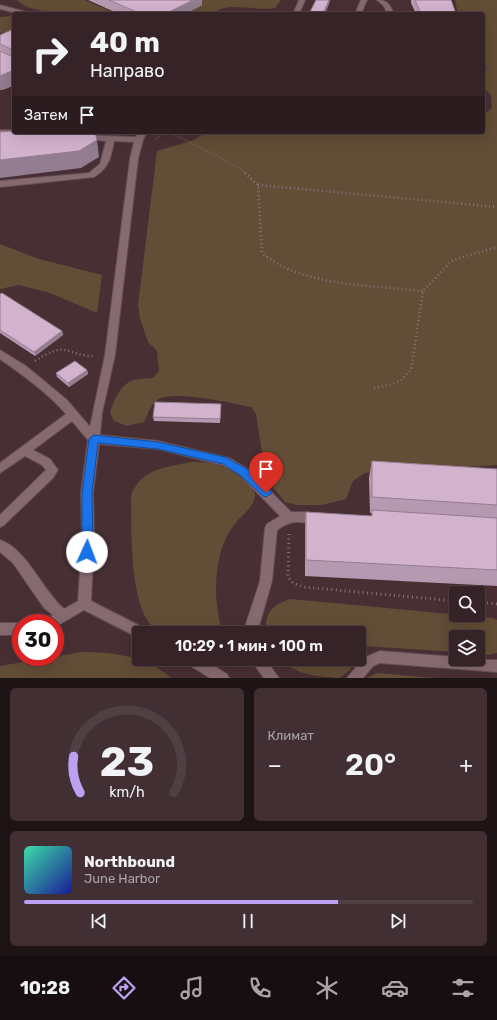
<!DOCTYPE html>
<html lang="ru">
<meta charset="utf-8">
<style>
body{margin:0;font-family:Rubik,sans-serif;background:#412f33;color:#f1f3f6;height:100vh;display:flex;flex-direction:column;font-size:15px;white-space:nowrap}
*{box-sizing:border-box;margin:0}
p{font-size:13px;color:#aaa4a7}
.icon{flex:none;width:22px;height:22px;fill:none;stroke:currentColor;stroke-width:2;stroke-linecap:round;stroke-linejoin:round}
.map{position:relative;height:678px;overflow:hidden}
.sheet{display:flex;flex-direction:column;gap:10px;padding:10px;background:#1e1315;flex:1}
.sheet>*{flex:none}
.guide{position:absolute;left:12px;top:12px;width:473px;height:122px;border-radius:4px;box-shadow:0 4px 16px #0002,0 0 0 1px #504044;background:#362327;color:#f1f3f6;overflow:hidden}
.controls{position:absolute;left:449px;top:586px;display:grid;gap:8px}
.controls a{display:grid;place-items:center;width:36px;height:36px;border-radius:4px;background:#362327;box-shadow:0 4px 16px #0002,0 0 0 1px #504044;font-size:20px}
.speed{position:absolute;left:12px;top:614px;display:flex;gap:8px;font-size:20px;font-weight:700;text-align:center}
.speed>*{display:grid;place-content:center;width:52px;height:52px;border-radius:50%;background:#362327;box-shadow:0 4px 16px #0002,0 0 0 1px #504044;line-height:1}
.speed .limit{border:6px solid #d22;background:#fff;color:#111}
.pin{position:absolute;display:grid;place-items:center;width:34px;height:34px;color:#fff;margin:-41px -17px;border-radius:50% 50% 50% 0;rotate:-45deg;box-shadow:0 0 4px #0007}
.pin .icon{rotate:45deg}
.me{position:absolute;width:44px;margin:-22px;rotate:2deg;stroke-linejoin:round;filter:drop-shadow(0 0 3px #0008)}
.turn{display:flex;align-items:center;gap:14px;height:84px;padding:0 12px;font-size:18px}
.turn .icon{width:52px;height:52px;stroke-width:2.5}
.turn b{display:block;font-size:28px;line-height:34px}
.then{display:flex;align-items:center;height:38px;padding:0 12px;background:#0003;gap:8px;font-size:15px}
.big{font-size:30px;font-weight:600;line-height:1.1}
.sheet .card{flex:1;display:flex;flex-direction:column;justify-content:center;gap:6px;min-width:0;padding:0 14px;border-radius:6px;background:#412f33}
.sheet .dial{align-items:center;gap:0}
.dial svg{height:104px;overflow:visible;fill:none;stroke:#504044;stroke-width:7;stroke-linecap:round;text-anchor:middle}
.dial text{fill:#f1f3f6;stroke:none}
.song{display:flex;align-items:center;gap:12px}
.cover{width:48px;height:48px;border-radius:6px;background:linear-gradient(135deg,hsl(160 70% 55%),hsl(240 70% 35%))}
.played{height:4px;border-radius:2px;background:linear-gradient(90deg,#bca0f2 70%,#504044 70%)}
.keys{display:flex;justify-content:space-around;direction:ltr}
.heat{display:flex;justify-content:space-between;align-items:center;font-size:22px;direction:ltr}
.sheet .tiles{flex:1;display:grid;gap:10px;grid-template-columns:1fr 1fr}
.card:last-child{grid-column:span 2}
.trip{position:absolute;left:132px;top:626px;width:234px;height:40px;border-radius:4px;background:#362327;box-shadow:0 4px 16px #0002,0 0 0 1px #504044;font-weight:600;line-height:40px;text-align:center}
.dock{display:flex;height:64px;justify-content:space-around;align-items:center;background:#160e10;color:#aaa4a7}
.dock .icon{width:28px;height:28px}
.dock .current{color:#bca0f2}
.dock b{font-size:18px;color:#f1f3f6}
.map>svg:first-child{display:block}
</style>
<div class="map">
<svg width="497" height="678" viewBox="0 0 497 678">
<rect width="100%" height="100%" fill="#482f34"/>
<path fill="#624d36" d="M 17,0 L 84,0 L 118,14 C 97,14 30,17 17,0 Z
M 194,0 L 281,0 L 275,8 C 254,12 227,0 213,14 L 188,14 L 192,12 L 190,6 Z
M 455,0 L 497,0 L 497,465 L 365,473 L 353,481 L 346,499 L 322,505 L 297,505 L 285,502 L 263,475 L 259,468 L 262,452 L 256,414 L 251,407 C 232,403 175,390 159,399 C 151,403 148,414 144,422 L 127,426 L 114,421 L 110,413 C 113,403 119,386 131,381 C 137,378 147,379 153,378 L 159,371 L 157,351 L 148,342 L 140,319 L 138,305 L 157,151 L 194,140 L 207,132 L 483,132 L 483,115 L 492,108 L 491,96 L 483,86 L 483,72 L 486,71 L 487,66 L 483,62 L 483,14 L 458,14 Z
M 14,16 L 14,35 L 9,32 L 0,33 L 0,17 Z
M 0,244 L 39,259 L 102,275 L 97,313 L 50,293 L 19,285 L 0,289 Z
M 191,462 C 199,462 209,462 218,465 C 228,469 257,483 255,496 C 254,508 240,516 234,525 C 213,551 212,602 223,633 C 208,633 177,636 164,633 C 127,625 132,526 131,496 C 140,469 166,467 191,462 Z
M 291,599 L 493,618 L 497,620 L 497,653 L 489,655 L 478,654 L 478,637 L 456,637 L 456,652 L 363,646 L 359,648 L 359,633 L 267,633 C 263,613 273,604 291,599 Z
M 82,652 C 113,652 146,656 171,678 L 0,678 L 0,666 Z
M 282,659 L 355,659 L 350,670 L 339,678 C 319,676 295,676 282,659 Z
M 377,673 L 434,678 L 367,678 Z"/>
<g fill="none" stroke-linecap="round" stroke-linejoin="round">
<g stroke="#624d53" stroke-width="2">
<path id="minor" d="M 299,0 L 305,0 L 299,14 L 293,14 Z
M 361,0 L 367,0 L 361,14 L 355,14 Z
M 377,0 C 388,0 390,5 394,14 L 388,14 L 383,5 Z
M 0,5 L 31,13 L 32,14 L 21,14 L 0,9 Z
M 0,130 L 14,130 L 14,132 L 21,133 L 17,135 L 0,134 Z
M 139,132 L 147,132 L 143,140 L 138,159 L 115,355 L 102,413 L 100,435 L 158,441 L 229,458 L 248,469 L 291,512 L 305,512 L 323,515 L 325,518 L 323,521 C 305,528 300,514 277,530 L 272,581 L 257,633 L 243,633 L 260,581 L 265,528 L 267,524 L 280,516 L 240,475 L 222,465 L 158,449 L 99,444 L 93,493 L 94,539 L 91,601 L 146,629 L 148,633 L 139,633 L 139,638 L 84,610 L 55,627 L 55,623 L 44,623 L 45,619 L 53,615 L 44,608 L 13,563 L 0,552 L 0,540 C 27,549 42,590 64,609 L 78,601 L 82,539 L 81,493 L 88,440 L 72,421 L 33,450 L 50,459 L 58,470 L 53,478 L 4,525 L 0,527 L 0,515 L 46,470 L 42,465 L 25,456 L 0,473 L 0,463 L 66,414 C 48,393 23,375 0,359 L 0,350 L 26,366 L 67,400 L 90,427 L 105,355 L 130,159 L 134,142 L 114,141 C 111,157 109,168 94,177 L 0,187 L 0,181 L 89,173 L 100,164 L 106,141 L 83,139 L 80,139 L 80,135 L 136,137 Z
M 0,623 L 21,623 L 21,635 L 0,635 Z
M 380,651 L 456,657 L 456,659 L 497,660 L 497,672 L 380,663 L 373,666 L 363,678 L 347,678 L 363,658 Z
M 184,659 L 203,659 L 227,674 L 229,678 L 210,678 L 186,663 Z
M 250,659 L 265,659 L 279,678 L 264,678 Z"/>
</g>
<path stroke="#8b7579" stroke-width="2" stroke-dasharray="0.5 2" stroke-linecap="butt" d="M 169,132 L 238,167 L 246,174
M 155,140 L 163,132"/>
<path stroke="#8b7579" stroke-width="2.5" stroke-dasharray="1 3" stroke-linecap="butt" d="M 245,173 L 258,185 L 262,253 C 302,287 373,285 423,291
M 258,185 L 497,207
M 35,361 C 69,339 64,356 95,356
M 374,388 L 393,384 L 401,380 L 411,370 L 423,291 L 453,260 L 497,247"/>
<path stroke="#8b7579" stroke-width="3" stroke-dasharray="1 3.5" stroke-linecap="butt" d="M 289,534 L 288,577 L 293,583 L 303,587 L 456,601
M 478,602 L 497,604"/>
<use href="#minor" fill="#876a70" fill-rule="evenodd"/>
</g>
<path fill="#b599b0" d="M 88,0 L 202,0 L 202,5 L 185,14 L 119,14 Z
M 411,0 L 451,0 L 456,14 L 416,14 L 411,3 Z
M 14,29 L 14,85 L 5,89 L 0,90 L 0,35 Z
M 0,294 L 62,331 L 63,335 L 35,356 L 0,333 Z
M 87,370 L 88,374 L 69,387 L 57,377 L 56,373 Z
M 221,408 L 220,423 L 154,421 L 153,417 Z
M 372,461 L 497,469 L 497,586 L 305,576 L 305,528 L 306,512 L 371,516 L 372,513 L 370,513 L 369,478 Z"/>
<path fill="#937d90" d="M 193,0 L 202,0 L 202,5 L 185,14 L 165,14 Z
M 329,0 L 330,0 L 329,4 L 325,14 L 323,14 Z
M 14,70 L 14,85 L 5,89 L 0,90 L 0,76 Z
M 97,140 L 99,157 L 81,168 L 0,178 L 0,160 Z
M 62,331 L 63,335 L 35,356 L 34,352 Z
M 87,370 L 88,374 L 69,387 L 68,383 Z"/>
<path fill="#d2b2cd" stroke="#937d90" d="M 109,0 L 193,0 L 165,14 L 141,14 Z
M 316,0 L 329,0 L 323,14 L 309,14 Z
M 415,0 L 451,0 L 456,14 L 421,14 Z
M 14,29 L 14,70 L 2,75 L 0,76 L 0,51 L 11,56 L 13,55 L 13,50 L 0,44 L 0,35 Z
M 14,131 L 14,132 L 95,132 L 97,140 L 79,151 L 0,160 L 0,132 Z
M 2,293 L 62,331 L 34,352 L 0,330 L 0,294 Z
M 75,361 L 87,370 L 68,383 L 56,373 Z
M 155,402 L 221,404 L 220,419 L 153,417 Z
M 372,461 L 497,469 L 497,505 L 372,497 Z
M 372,510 L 497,518 L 497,570 L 306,560 L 306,512 L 372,516 Z"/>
<path fill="#1a73e8" stroke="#114b97" d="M 94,435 L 158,442 L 225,457 L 247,469 L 272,493 L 266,497 L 263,496 L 240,475 L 223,464 L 158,449 L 98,443 L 92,493 L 93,552 L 91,556 L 83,556 L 82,552 L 82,493 L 89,439 Z"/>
</svg>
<div class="controls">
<a><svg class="icon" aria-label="search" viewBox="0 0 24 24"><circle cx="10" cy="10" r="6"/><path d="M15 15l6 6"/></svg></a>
<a><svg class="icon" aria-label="layers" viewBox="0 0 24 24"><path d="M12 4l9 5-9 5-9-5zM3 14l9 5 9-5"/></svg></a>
</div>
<div class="speed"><div class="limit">30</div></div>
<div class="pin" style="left:266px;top:493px;background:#d93025"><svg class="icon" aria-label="arrive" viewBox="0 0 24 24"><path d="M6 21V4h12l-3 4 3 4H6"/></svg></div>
<svg class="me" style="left:87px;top:552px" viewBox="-20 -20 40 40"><circle r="19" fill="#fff"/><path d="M0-13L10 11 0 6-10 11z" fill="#1a73e8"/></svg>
<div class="trip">10:29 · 1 мин · 100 m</div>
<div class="guide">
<div class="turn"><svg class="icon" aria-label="right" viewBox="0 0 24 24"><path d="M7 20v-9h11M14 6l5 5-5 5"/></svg><div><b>40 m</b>Направо</div></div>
<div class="then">Затем<svg class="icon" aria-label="arrive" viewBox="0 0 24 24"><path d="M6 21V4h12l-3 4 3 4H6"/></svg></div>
</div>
</div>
<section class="sheet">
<div class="tiles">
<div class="card dial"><svg viewBox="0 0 100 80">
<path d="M14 69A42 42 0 1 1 86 69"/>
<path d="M14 69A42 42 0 0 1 9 41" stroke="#bca0f2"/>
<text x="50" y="56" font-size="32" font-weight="700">23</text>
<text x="50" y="72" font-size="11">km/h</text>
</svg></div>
<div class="card"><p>Климат</p>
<div class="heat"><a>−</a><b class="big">20°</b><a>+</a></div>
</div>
<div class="card">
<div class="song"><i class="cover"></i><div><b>Northbound</b><p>June Harbor</p></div></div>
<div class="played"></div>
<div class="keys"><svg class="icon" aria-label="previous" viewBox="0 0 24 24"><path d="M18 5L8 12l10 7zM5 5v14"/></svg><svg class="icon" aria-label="pause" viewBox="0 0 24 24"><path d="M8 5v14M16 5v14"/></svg><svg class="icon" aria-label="next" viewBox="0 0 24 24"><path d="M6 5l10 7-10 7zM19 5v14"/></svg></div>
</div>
</div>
</section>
<nav class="dock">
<b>10:28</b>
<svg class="icon current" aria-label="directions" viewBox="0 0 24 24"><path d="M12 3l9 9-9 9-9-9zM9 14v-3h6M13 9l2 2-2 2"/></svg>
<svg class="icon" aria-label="music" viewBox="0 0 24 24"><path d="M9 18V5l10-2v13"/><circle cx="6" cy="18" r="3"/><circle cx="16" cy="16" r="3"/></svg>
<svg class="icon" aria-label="phone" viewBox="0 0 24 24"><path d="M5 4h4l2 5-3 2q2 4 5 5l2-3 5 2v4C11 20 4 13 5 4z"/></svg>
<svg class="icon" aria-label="climate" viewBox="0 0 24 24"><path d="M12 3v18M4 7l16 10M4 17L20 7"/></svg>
<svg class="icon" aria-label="car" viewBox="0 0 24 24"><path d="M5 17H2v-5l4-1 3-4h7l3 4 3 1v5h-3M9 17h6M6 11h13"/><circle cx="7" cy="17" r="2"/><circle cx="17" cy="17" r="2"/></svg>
<svg class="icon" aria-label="filters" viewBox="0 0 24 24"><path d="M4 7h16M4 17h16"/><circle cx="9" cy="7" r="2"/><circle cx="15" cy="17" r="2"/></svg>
</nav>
